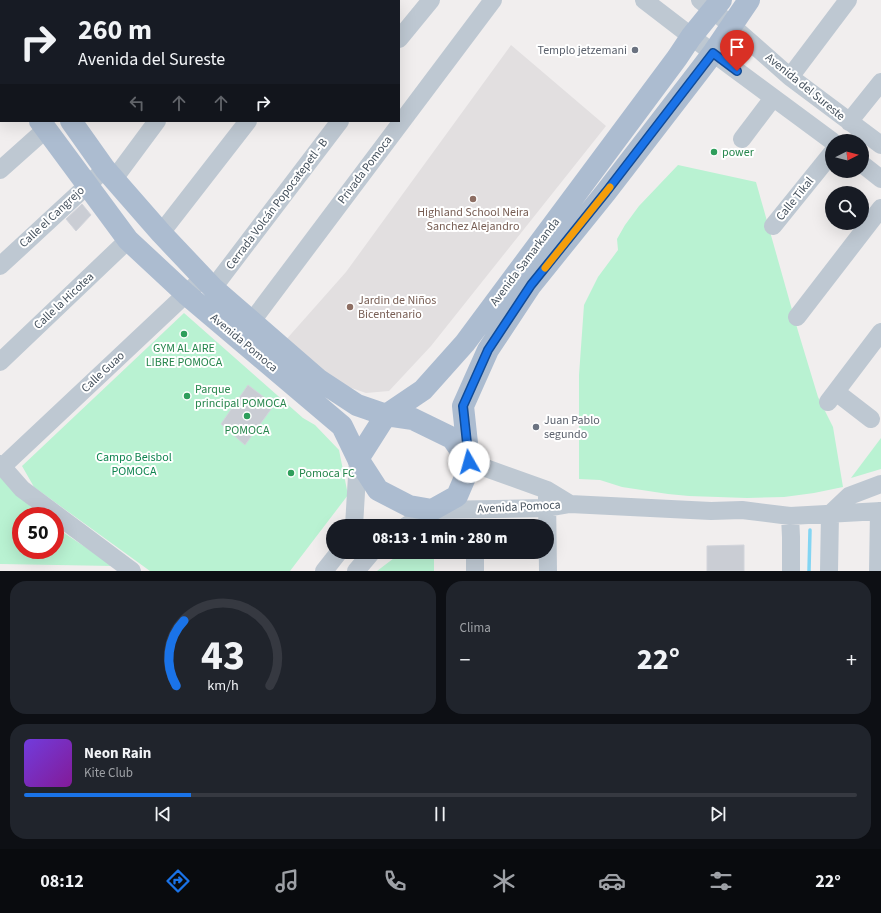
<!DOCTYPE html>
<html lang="es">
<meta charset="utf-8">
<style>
body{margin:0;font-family:"Source Sans 3",sans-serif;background:#20242c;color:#f1f3f6;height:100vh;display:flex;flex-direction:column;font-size:15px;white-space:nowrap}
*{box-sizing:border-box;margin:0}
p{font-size:13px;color:#9ea1a6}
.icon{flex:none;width:22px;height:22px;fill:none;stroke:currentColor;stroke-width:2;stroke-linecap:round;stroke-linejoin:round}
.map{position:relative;height:571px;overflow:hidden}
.sheet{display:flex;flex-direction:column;gap:10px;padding:10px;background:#0d0f14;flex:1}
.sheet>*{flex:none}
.guide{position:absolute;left:0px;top:0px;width:400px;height:122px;box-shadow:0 4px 16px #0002;background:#171b24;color:#f1f3f6;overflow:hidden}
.needle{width:26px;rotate:84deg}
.controls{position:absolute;left:825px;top:134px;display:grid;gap:8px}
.controls a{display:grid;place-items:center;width:44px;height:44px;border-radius:50%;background:#171b24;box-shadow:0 4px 16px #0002;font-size:20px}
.speed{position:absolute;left:12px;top:507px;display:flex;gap:8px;font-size:20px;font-weight:700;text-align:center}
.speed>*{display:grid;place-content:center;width:52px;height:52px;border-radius:50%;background:#171b24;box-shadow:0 4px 16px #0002;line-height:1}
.speed .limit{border:6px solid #d22;background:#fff;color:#111}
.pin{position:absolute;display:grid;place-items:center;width:34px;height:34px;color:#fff;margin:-41px -17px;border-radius:50% 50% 50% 0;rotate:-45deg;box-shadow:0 0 4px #0007}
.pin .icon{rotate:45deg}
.me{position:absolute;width:44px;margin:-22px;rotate:353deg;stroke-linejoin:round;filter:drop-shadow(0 0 3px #0008)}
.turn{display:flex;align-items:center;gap:14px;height:84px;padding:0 12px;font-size:18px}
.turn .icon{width:52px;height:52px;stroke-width:2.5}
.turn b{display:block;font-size:28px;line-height:34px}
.lanes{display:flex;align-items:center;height:38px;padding:0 12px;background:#0003;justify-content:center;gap:20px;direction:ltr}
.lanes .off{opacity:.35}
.big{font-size:30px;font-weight:800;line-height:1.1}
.sheet .tile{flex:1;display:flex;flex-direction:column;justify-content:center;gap:6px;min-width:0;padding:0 14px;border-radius:16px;background:#20242c}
.sheet .dial{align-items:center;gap:0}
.dial svg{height:104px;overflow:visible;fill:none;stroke:#363941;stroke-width:7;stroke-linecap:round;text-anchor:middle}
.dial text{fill:#f1f3f6;stroke:none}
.song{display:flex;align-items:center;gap:12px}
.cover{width:48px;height:48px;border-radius:6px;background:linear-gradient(135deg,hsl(260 70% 55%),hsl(290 70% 35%))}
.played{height:4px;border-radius:2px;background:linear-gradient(90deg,#1a73e8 20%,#363941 20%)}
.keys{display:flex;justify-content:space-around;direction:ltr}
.heat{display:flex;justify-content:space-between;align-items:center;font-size:22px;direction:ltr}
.sheet .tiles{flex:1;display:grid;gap:10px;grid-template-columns:1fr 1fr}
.tile:last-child{grid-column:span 2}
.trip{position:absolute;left:326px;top:519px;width:228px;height:40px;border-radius:20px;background:#171b24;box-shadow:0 4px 16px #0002;font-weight:800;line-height:40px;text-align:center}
.dock{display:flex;height:64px;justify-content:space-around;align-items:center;background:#090b0e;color:#9ea1a6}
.dock .icon{width:28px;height:28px}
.dock .selected{color:#1a73e8}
.dock b{font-size:18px;color:#f1f3f6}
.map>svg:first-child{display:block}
</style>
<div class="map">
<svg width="881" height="571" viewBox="0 0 881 571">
<rect width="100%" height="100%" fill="#f1eeee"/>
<path fill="#e2dfe0" d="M 511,45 L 606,126 L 431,346 L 389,391 L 366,393 L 331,381 L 284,342 L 346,272 Z"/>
<path fill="#b9f2d2" d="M 678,165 L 756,182 L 798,331 L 818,397 L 833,427 L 843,487 L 814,493 L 784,497 L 747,498 L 689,496 L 668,494 L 622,487 L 600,480 L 579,479 L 579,375 L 584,305 L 598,277 L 618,250 L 617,239 L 625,225 L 639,206 Z
M 184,313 L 303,418 L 315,425 L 339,450 L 348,495 L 290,571 L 150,571 L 34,487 L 22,466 Z
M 881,438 L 881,469 L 851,478 Z
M 0,477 L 40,516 L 21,516 L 21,550 L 55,550 L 55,527 L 114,566 L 0,564 Z
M 402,552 L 434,552 L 434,571 L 377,571 Z"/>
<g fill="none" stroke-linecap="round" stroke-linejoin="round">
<path stroke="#83d5f3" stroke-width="3.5" d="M 809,571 L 810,530"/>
</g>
<path fill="#cacdd4" stroke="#d2d4db" d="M 82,204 L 91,215 L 76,231 L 66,219 Z
M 248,385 L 274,405 L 245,445 L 221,424 Z
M 744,545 L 744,571 L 707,571 L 707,546 Z"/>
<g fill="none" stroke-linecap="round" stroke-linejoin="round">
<path stroke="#bec8d2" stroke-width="18" d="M 644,0 L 713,53 L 832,141
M 700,0 L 731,25 L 790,77 L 881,145
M 58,1 L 58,0
M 152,1 L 152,0
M 248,1 L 249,0
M 344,1 L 345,0
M 399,39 L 431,0
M 790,77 L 848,0
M 849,122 L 881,82
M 742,139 L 773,98
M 862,164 L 881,179
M 0,170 L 46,129
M 114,179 L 157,121
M 773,226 L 832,153
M 161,233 L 248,121
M 0,266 L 105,169
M 213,288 L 340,121
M 797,317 L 881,208
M 252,321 L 493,0
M 0,362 L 128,240
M 836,392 L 871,419
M 828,402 L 881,332
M 469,462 L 547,490 L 570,504
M 0,464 L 22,489 L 132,571
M 2,467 L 203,278
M 547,497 L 548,571
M 830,514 L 849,496 L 881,484
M 790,516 L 791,537 L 791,571
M 354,526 L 358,459
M 406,526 L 432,510 L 547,508 L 570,504 L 711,511 L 742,510 L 790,516 L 881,511
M 324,571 L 339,552
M 356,571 L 372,552
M 475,571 L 475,552
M 829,571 L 830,514
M 878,571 L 879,511"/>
<path stroke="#acbcd0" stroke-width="22" d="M 0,24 L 1,26
M 0,66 L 1,67
M 40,121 L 128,240 L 186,294 L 342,426 L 358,459 L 378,490 L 409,506 L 432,510 L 457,496 L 466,475 L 469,462 L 463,406 L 488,350 L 531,285 L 606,192 L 697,74 L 713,53 L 749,0
M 71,121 L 105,169 L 161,233 L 213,288 L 319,380 L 357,405 L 386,415 L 413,419 L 452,438 L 468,461
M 358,459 L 386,415 L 423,390 L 465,343 L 677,58 L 691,37 L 721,0"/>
</g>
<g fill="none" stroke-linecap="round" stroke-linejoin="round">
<g stroke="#114b97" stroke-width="10">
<path id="route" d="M 469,462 L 463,406 L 488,350 L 531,285 L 606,192 L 713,53 L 737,71"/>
</g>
<use href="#route" stroke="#1a73e8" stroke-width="7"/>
<path stroke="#f59e0b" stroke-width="7" d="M 545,268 L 610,187"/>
</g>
<g fill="#6b7280" stroke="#fff" stroke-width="1.5">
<circle cx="635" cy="50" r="4"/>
<circle cx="536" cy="427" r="4"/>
</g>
<g fill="#2e9e5b" stroke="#fff" stroke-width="1.5">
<circle cx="714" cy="152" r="4"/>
<circle cx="184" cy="334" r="4"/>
<circle cx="187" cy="396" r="4"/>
<circle cx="247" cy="416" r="4"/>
<circle cx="291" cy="473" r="4"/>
</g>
<g fill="#8d6e63" stroke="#fff" stroke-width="1.5">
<circle cx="473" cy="199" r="4"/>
<circle cx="350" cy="307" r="4"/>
</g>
<g text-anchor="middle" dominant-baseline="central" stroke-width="4" stroke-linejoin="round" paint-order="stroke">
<g font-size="12" fill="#5b616d" stroke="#fff" text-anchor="end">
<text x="627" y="50">Templo jetzemani</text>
<text x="544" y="420" text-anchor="start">Juan Pablo<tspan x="544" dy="14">segundo</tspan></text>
</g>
<g font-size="12" fill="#45515d" stroke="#fff">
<text transform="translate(805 87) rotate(39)">Avenida del Sureste</text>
<text transform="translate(365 170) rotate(-53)">Privada Pomoca</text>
<text transform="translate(795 199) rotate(-51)">Calle Tikal</text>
<text transform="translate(277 204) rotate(-53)">Cerrada Volcán Popocatepetl - B</text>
<text transform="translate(52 217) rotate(-43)">Calle el Cangrejo</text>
<text transform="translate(525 262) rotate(-53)">Avenida Samarkanda</text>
<text transform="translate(64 301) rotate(-43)">Calle la Hicotea</text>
<text transform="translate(244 343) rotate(40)">Avenida Pomoca</text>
<text transform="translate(103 372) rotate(-43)">Calle Guao</text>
<text transform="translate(519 507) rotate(-3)">Avenida Pomoca</text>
</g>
<g font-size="12" fill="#27864d" stroke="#fff" text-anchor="start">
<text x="722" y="152">power</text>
<text x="184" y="348" text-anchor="middle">GYM AL AIRE<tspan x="184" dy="14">LIBRE POMOCA</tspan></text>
<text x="195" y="389">Parque<tspan x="195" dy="14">principal POMOCA</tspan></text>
<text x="247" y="430" text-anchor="middle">POMOCA</text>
<text x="299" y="473">Pomoca FC</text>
</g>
<g font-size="12" fill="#785e54" stroke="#fff">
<text x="473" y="212">Highland School Neira<tspan x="473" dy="14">Sanchez Alejandro</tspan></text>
<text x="358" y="300" text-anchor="start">Jardin de Niños<tspan x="358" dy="14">Bicentenario</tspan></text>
</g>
<g font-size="12" fill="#108551" stroke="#fff">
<text x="134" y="457">Campo Beisbol<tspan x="134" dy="14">POMOCA</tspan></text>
</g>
</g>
</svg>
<div class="controls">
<a><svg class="needle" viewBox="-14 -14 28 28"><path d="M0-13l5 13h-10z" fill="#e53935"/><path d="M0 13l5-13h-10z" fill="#9ea1a6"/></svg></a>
<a><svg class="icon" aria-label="search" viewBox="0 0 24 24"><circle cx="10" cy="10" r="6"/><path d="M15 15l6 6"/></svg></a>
</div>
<div class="speed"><div class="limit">50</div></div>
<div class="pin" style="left:737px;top:71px;background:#d93025"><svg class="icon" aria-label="arrive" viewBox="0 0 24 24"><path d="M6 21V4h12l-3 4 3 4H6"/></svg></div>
<svg class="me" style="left:469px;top:462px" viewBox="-20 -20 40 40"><circle r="19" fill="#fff"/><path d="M0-13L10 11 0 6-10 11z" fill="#1a73e8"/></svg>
<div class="trip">08:13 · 1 min · 280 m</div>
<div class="guide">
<div class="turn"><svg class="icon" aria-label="right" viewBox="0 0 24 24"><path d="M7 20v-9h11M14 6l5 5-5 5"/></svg><div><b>260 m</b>Avenida del Sureste</div></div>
<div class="lanes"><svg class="icon off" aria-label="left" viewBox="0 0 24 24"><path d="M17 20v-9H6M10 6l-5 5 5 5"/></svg><svg class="icon off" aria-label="ahead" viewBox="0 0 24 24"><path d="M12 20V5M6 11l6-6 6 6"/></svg><svg class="icon off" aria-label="ahead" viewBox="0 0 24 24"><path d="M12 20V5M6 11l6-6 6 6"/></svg><svg class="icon" aria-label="right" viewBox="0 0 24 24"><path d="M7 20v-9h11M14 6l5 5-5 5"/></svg></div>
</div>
</div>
<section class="sheet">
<div class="tiles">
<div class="tile dial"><svg viewBox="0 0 100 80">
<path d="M14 69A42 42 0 1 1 86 69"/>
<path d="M14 69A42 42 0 0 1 20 19" stroke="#1a73e8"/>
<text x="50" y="56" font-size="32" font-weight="700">43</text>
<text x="50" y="72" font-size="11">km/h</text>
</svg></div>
<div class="tile"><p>Clima</p>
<div class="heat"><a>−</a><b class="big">22°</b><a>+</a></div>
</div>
<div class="tile">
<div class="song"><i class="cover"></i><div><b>Neon Rain</b><p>Kite Club</p></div></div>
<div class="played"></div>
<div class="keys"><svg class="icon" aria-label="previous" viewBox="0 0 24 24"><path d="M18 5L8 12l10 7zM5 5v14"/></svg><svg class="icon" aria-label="pause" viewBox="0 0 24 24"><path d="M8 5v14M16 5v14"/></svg><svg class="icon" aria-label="next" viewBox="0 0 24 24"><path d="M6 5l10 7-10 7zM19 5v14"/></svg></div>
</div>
</div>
</section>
<nav class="dock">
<b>08:12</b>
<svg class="icon selected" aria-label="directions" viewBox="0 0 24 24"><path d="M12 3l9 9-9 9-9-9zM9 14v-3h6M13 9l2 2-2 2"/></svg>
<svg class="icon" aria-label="music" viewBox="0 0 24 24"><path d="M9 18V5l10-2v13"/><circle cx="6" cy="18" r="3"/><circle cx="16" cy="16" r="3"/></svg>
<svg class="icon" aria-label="phone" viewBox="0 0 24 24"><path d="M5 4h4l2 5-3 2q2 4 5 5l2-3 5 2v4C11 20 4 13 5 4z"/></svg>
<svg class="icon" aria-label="climate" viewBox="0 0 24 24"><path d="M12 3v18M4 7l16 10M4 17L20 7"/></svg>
<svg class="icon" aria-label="car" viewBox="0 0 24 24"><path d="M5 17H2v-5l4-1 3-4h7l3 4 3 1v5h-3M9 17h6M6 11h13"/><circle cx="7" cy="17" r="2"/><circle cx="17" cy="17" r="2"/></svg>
<svg class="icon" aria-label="filters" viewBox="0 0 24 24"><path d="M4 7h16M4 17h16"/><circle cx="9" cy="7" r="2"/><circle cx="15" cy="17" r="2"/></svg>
<b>22°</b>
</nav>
